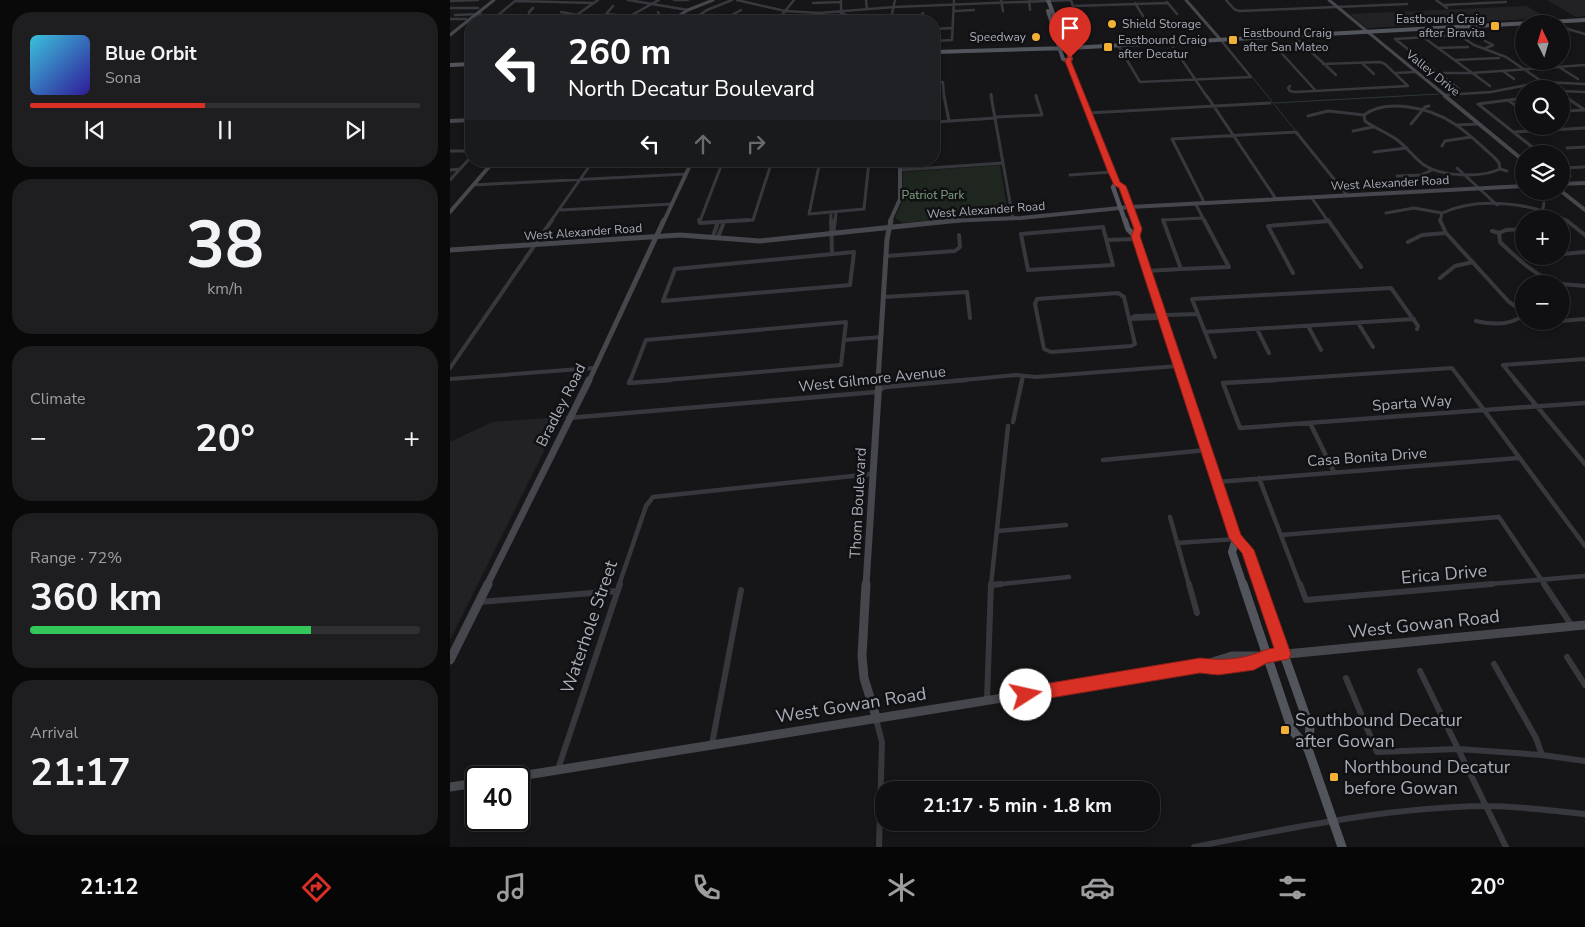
<!DOCTYPE html>
<meta charset="utf-8">
<style>
body{margin:0;font-family:"Nunito Sans",sans-serif;background:#1e1e20;color:#f1f3f6;height:100vh;display:flex;flex-direction:column;font-size:19px;white-space:nowrap}
*{box-sizing:border-box;margin:0}
p{font-size:16px;color:#9c9d9f}
.icon{flex:none;width:28px;height:28px;fill:none;stroke:currentColor;stroke-width:2;stroke-linecap:round;stroke-linejoin:round}
.map{position:relative;flex:1;overflow:hidden}
.drawer{display:flex;flex-direction:column;gap:12px;padding:12px;background:#09090a;width:450px}
.drawer>*{flex:none}
.top-card{position:absolute;left:15px;top:15px;width:475px;height:152px;border-radius:20px;box-shadow:0 2px 8px #0003,0 0 0 1px #303032;background:#202124;color:#fff;overflow:hidden}
.needle{width:32px;rotate:355deg}
.tools{position:absolute;left:1065px;top:15px;display:grid;gap:10px}
.tools a{display:grid;place-items:center;width:55px;height:55px;border-radius:50%;background:#101012;box-shadow:0 2px 8px #0003,0 0 0 1px #303032;font-size:25px}
.speed{position:absolute;left:15px;top:766px;display:flex;gap:10px;font-size:25px;font-weight:700;text-align:center}
.speed>*{display:grid;place-content:center;width:65px;height:65px;border-radius:50%;background:#101012;box-shadow:0 2px 8px #0003,0 0 0 1px #303032;line-height:1}
.speed .limit{border:2px solid #111;border-radius:8px;background:#fff;color:#111}
.pin{position:absolute;display:grid;place-items:center;width:42px;height:42px;color:#fff;margin:-51px -21px;border-radius:50% 50% 50% 0;rotate:-45deg;box-shadow:0 0 5px #0007}
.pin .icon{rotate:45deg}
.me{position:absolute;width:55px;margin:-28px;rotate:80deg;stroke-linejoin:round;filter:drop-shadow(0 0 4px #0008)}
.turn{display:flex;align-items:center;gap:18px;height:105px;padding:0 20px;font-size:22px}
.turn .icon{width:65px;height:65px;stroke-width:2.5}
.turn b{display:block;font-size:35px;line-height:42px}
.lanes{display:flex;align-items:center;height:48px;padding:0 20px;background:#0003;justify-content:center;gap:25px;direction:ltr}
.lanes .off{opacity:.35}
.big{font-size:38px;font-weight:700;line-height:1.1}
.drawer .card{flex:1;display:flex;flex-direction:column;justify-content:center;gap:8px;min-width:0;padding:0 18px;border-radius:20px;background:#1e1e20}
.drawer .dial{align-items:center;gap:0}
.dial b{font-size:65px;line-height:1}
.song{display:flex;align-items:center;gap:15px}
.cover{width:60px;height:60px;border-radius:8px;background:linear-gradient(135deg,hsl(190 70% 55%),hsl(250 70% 35%))}
.played{height:5px;border-radius:2px;background:linear-gradient(90deg,#d93025 45%,#303032 45%)}
.keys{display:flex;justify-content:space-around;direction:ltr}
.heat{display:flex;justify-content:space-between;align-items:center;font-size:28px;direction:ltr}
.charge{height:8px;border-radius:4px;background:linear-gradient(90deg,#34c759 72%,#303032 0)}
.trip{position:absolute;left:425px;top:781px;width:285px;height:50px;border-radius:20px;background:#101012;box-shadow:0 2px 8px #0003,0 0 0 1px #303032;font-weight:700;line-height:50px;text-align:center}
.dock{display:flex;height:80px;justify-content:space-around;align-items:center;background:#060607;color:#9c9d9f}
.dock .icon{width:35px;height:35px}
.dock .active{color:#d93025}
.dock b{font-size:22px;color:#f1f3f6}
main{display:flex;flex:1;min-height:0}
.map>svg:first-child{display:block}
</style>
<main>
<section class="drawer">
<div class="card">
<div class="song"><i class="cover"></i><div><b>Blue Orbit</b><p>Sona</p></div></div>
<div class="played"></div>
<div class="keys"><svg class="icon" aria-label="previous" viewBox="0 0 24 24"><path d="M18 5L8 12l10 7zM5 5v14"/></svg><svg class="icon" aria-label="pause" viewBox="0 0 24 24"><path d="M8 5v14M16 5v14"/></svg><svg class="icon" aria-label="next" viewBox="0 0 24 24"><path d="M6 5l10 7-10 7zM19 5v14"/></svg></div>
</div>
<div class="card dial"><b>38</b><p>km/h</p></div>
<div class="card"><p>Climate</p>
<div class="heat"><a>−</a><b class="big">20°</b><a>+</a></div>
</div>
<div class="card"><p>Range · 72%</p><b class="big">360 km</b><div class="charge"></div></div>
<div class="card"><p>Arrival</p><b class="big">21:17</b></div>
</section>
<div class="map">
<svg width="1135" height="847" viewBox="0 0 1135 847">
<rect width="100%" height="100%" fill="#161618"/>
<path fill="#222225" d="M 1097,0 L 1135,0 L 1135,16 L 1126,17 Z
M 1077,6 L 1097,18 L 917,28 L 900,14 Z
M 111,417 L 0,640 L 0,442 L 42,422 Z"/>
<path fill="#1e261f" d="M 550,165 L 558,213 L 453,223 L 445,218 L 452,202 L 453,172 Z"/>
<g fill="none" stroke-linecap="round" stroke-linejoin="round">
<path stroke="#2c353c" stroke-width="1" d="M 803,78 L 845,130
M 824,103 L 989,94"/>
<path stroke="#37383d" stroke-width="2.5" d="M 178,0 L 238,10
M 224,0 L 238,0
M 287,0 L 335,11 L 369,13 L 444,7 L 621,0
M 391,0 L 391,13 L 412,21
M 416,0 L 417,9
M 551,0 L 553,11
M 579,0 L 580,10
M 621,0 L 623,6 L 718,3
M 776,0 L 784,9 L 789,11 L 957,4
M 986,0 L 997,8
M 0,1 L 28,0
M 65,1 L 144,3
M 717,2 L 727,14
M 363,3 L 390,2
M 685,3 L 693,16
M 993,5 L 1056,2
M 163,6 L 156,14 L 178,16
M 0,8 L 28,8
M 83,8 L 79,12 L 79,16 L 87,21
M 505,11 L 524,10
M 111,12 L 127,15
M 5,15 L 31,14
M 0,19 L 16,19
M 48,21 L 46,17 L 65,1
M 118,21 L 148,0
M 171,21 L 209,0
M 199,21 L 209,14 L 208,12
M 240,21 L 257,10 L 282,0
M 278,21 L 280,16 L 291,10
M 310,21 L 313,15
M 327,21 L 344,0
M 397,21 L 410,16
M 433,21 L 442,14 L 445,0
M 467,21 L 473,13
M 994,25 L 1024,45 L 1056,57 L 1103,89
M 1111,27 L 1135,34
M 484,29 L 502,28
M 837,33 L 844,36 L 886,75
M 973,37 L 1040,86
M 770,39 L 801,77
M 945,39 L 1009,89
M 945,39 L 1009,35
M 484,41 L 502,40 L 504,0
M 720,42 L 757,97
M 852,44 L 829,45 L 826,47 L 866,91
M 668,45 L 690,82 L 801,77
M 988,48 L 1018,47
M 1034,49 L 1043,45 L 1035,41
M 1005,60 L 1049,58
M 912,63 L 924,74
M 1109,67 L 1128,79
M 1053,71 L 1064,79
M 945,73 L 966,72
M 989,73 L 1021,73 L 1135,65
M 484,83 L 493,82 L 494,97
M 840,86 L 838,88 L 840,91 L 845,92 L 958,86 L 935,64 L 930,62 L 873,64
M 1111,91 L 1135,92
M 541,94 L 542,97
M 1111,94 L 1116,97
M 586,95 L 587,97
M 994,95 L 1041,92 L 1092,82 L 1135,84"/>
<path stroke="#37383d" stroke-width="3" d="M 494,96 L 499,121
M 541,96 L 563,219
M 757,96 L 826,199
M 1114,96 L 1135,110
M 1059,101 L 1074,111
M 1028,104 L 1091,154
M 1028,104 L 1074,98
M 1115,111 L 1135,110
M 638,113 L 820,103
M 914,115 L 915,121 C 924,128 936,132 946,139 C 956,146 964,158 974,165 C 992,177 1031,178 1050,169 L 1057,171
M 914,115 C 937,98 980,108 1003,123 C 1018,132 1031,146 1045,158 L 1049,163 L 1050,169
M 858,116 L 878,111 L 914,115
M 545,117 L 592,115 L 586,96
M 484,122 L 546,118
M 961,124 L 975,107 L 979,106
M 1006,125 L 1029,124
M 903,131 L 923,127
M 1064,132 L 1135,128
M 992,146 L 995,141 L 1021,137
M 1117,148 L 1135,147
M 0,151 L 21,151
M 924,152 L 957,148
M 370,161 L 359,214 L 414,209 L 419,161
M 1007,168 L 1047,205
M 1111,168 L 1135,167
M 0,170 L 10,169
M 450,170 L 553,163
M 1111,170 L 1120,176
M 620,175 L 662,172
M 947,176 L 971,175 L 982,170
M 0,180 L 21,157
M 23,185 L 236,174
M 861,197 L 878,221
M 754,202 L 722,139 L 846,132 L 897,195
M 745,203 L 753,218
M 111,210 L 222,204
M 381,212 L 381,221
M 936,213 L 964,208 L 992,213
M 992,213 C 1029,196 1083,203 1118,221
M 753,218 L 755,221
M 1091,219 L 1094,203
M 101,221 L 143,161
M 250,221 L 273,161
M 277,221 L 303,220 L 322,161
M 385,221 L 386,212
M 714,221 L 713,220 L 753,218
M 873,221 L 879,221
M 990,221 L 992,213"/>
<path stroke="#37383d" stroke-width="4" d="M 249,220 L 250,223 L 299,220
M 381,220 L 382,254
M 713,220 L 731,269 L 779,267 L 754,220
M 878,220 L 911,267
M 990,220 L 996,233 L 1059,302 L 1074,312
M 1116,220 L 1135,235
M 653,227 L 663,265 L 578,270 L 571,234 Z
M 1042,231 L 1049,233
M 383,233 L 385,220
M 1049,233 L 1050,242 C 1068,259 1084,275 1108,284
M 1049,233 L 1056,230 L 1074,229
M 263,236 L 268,222
M 268,237 L 274,222
M 657,240 L 686,239
M 958,242 L 972,235 L 996,233
M 404,252 L 400,285 L 213,301 L 225,269 Z
M 1113,254 L 1135,252
M 436,256 L 505,251 L 510,247 L 509,235
M 697,271 L 731,269
M 843,273 L 818,226 L 879,221
M 990,278 L 1005,266 L 1023,262
M 1111,284 L 1135,286
M 668,293 L 674,297 L 685,344 L 681,346 L 601,352 L 594,349 L 585,304 L 587,299 Z
M 434,297 L 517,292 L 520,318
M 680,319 L 685,316 L 748,314
M 680,319 L 709,318
M 1026,321 C 1043,325 1060,326 1074,315
M 1111,321 L 1135,319
M 908,323 L 923,347
M 858,326 L 871,350
M 807,329 L 819,353
M 755,332 L 964,319
M 394,340 L 431,337
M 765,357 L 742,299 L 941,288 L 968,326 L 967,329
M 1053,365 L 1066,381
M 1053,365 L 1135,359
M 0,368 L 102,220
M 0,379 L 143,368
M 180,381 L 196,340 L 396,322 L 391,365 L 205,381
M 503,381 L 566,375 L 586,377 L 728,366
M 572,381 L 573,376
M 807,381 L 1002,368 L 1012,381"/>
<path stroke="#37383d" stroke-width="4.5" d="M 180,380 L 179,383 L 220,380
M 826,380 L 773,383 L 790,428 L 1034,410
M 1011,380 L 1034,410
M 1065,380 L 1135,464
M 1034,410 L 1135,546
M 1034,410 L 1135,403
M 118,418 L 426,392 L 435,387 L 516,380
M 563,422 L 572,380
M 860,423 L 884,472
M 653,460 L 757,450
M 809,478 L 850,585
M 767,482 L 1069,458
M 720,517 L 739,585
M 548,531 L 616,525
M 831,535 L 1049,517 L 1095,585
M 727,543 L 786,539
M 169,585 L 196,506 L 203,497 L 422,474
M 541,585 L 619,577
M 541,585 L 558,426
M 1028,585 L 1135,576"/>
<path stroke="#37383d" stroke-width="6" d="M 739,584 L 747,613
M 850,584 L 856,600 L 1042,584
M 1094,584 L 1122,626
M 541,585 L 551,584
M 29,602 L 167,591
M 1117,657 L 1135,685
M 1044,664 L 1086,738 L 1092,755
M 970,671 L 1056,847
M 896,678 L 927,752 L 1008,749 L 1092,755 L 1135,761
M 537,700 L 541,584
M 426,719 L 432,742 L 429,847
M 262,744 L 291,590
M 108,769 L 170,584
M 744,847 C 841,828 938,807 1037,806 C 1070,806 1102,811 1135,814"/>
<path stroke="#45474d" stroke-width="3" d="M 736,0 L 770,39
M 879,0 L 997,97
M 220,21 L 238,10 L 263,0
M 0,35 L 44,0"/>
<path stroke="#45474d" stroke-width="4" d="M 995,96 L 1074,161
M 0,121 L 21,120
M 1111,184 L 1135,183
M 1111,191 L 1135,210
M 0,212 L 44,161
M 214,221 L 242,161
M 440,221 L 450,199 L 450,161
M 498,221 L 571,218 L 680,207 L 1074,186"/>
<path stroke="#45474d" stroke-width="5" d="M 0,250 L 230,235 L 310,241 L 510,220
M 139,381 L 214,220
M 428,381 L 437,239 L 441,220"/>
<path stroke="#45474d" stroke-width="7" d="M 37,585 L 139,380
M 416,585 L 429,380"/>
<path stroke="#45474d" stroke-width="9" d="M 416,584 L 412,656 L 414,678 L 426,717
M 0,660 L 38,584
M 752,666 L 784,666 L 815,657
M 58,778 L 750,666 L 782,656 L 816,656 L 1135,625
M 0,787 L 26,783"/>
<path stroke="#53555c" stroke-width="4" d="M 598,0 L 621,59 L 618,61
M 598,11 L 613,59 L 618,61 L 632,97
M 484,52 L 619,48 L 1135,20
M 0,65 L 21,64"/>
<path stroke="#53555c" stroke-width="4.5" d="M 632,96 L 666,183 L 672,186 L 685,221
M 666,183 L 663,187 L 675,221"/>
<path stroke="#53555c" stroke-width="5.5" d="M 675,220 L 678,229 L 685,236 L 733,381
M 685,220 L 688,229 L 685,236"/>
<path stroke="#53555c" stroke-width="8" d="M 733,380 L 786,539 L 797,550 L 809,585
M 786,539 L 782,552 L 793,585"/>
<path stroke="#53555c" stroke-width="9" d="M 793,584 L 842,730 L 858,749 L 892,847
M 809,584 L 860,728 L 858,749"/>
</g>
<path fill="#d93025" stroke="#8d1f18" d="M 618,56 L 623,58 L 621,61 L 666,172 L 670,182 L 676,186 L 684,207 L 692,229 L 690,236 L 791,535 L 804,550 L 841,654 L 839,659 L 817,663 L 804,670 L 768,675 L 750,673 L 576,702 L 570,700 L 568,695 L 570,689 L 576,687 L 750,658 C 767,660 784,660 801,655 C 809,653 815,649 824,648 L 792,553 L 779,538 L 681,236 L 684,229 L 669,188 L 664,185 L 658,172 L 615,61 Z"/>
<g fill="#f2b134" stroke="#111113" stroke-width="2">
<circle cx="662" cy="24" r="5"/>
<rect x="1040" y="21" width="10" height="10" rx="2.5"/>
<circle cx="586" cy="37" r="5"/>
<rect x="778" y="35" width="10" height="10" rx="2.5"/>
<rect x="653" y="42" width="10" height="10" rx="2.5"/>
<rect x="830" y="725" width="10" height="10" rx="2.5"/>
<rect x="879" y="772" width="10" height="10" rx="2.5"/>
</g>
<g text-anchor="middle" dominant-baseline="central" stroke-width="5" stroke-linejoin="round" paint-order="stroke">
<g font-size="12" fill="#a8adb8" stroke="#111113" text-anchor="start">
<text x="1035" y="19" text-anchor="end">Eastbound Craig<tspan x="1035" dy="14">after Bravita</tspan></text>
<text x="672" y="24">Shield Storage</text>
<text x="793" y="33">Eastbound Craig<tspan x="793" dy="14">after San Mateo</tspan></text>
<text x="576" y="37" text-anchor="end">Speedway</text>
<text x="668" y="40">Eastbound Craig<tspan x="668" dy="14">after Decatur</tspan></text>
</g>
<g font-size="12" fill="#a8adb8" stroke="#111113">
<text transform="translate(983 73) rotate(39)">Valley Drive</text>
<text transform="translate(940 183) rotate(-3)">West Alexander Road</text>
<text transform="translate(536 210) rotate(-4)">West Alexander Road</text>
<text transform="translate(133 232) rotate(-4)">West Alexander Road</text>
</g>
<g font-size="12" fill="#7fa381" stroke="#111113">
<text x="483" y="195">Patriot Park</text>
</g>
<g font-size="15" fill="#a8adb8" stroke="#111113">
<text transform="translate(422 379) rotate(-6)">West Gilmore Avenue</text>
<text transform="translate(962 403) rotate(-4)">Sparta Way</text>
<text transform="translate(111 405) rotate(-63)">Bradley Road</text>
<text transform="translate(917 457) rotate(-4)">Casa Bonita Drive</text>
<text transform="translate(408 503) rotate(-87)">Thom Boulevard</text>
</g>
<g font-size="18" fill="#a8adb8" stroke="#111113">
<text transform="translate(994 574) rotate(-5)">Erica Drive</text>
<text transform="translate(974 624) rotate(-6)">West Gowan Road</text>
<text transform="translate(139 627) rotate(-71)">Waterhole Street</text>
<text transform="translate(401 705) rotate(-9)">West Gowan Road</text>
</g>
<g font-size="18" fill="#a8adb8" stroke="#111113" text-anchor="start">
<text x="845" y="720">Southbound Decatur<tspan x="845" dy="21">after Gowan</tspan></text>
<text x="894" y="767">Northbound Decatur<tspan x="894" dy="21">before Gowan</tspan></text>
</g>
</g>
</svg>
<div class="tools">
<a><svg class="needle" viewBox="-14 -14 28 28"><path d="M0-13l5 13h-10z" fill="#e53935"/><path d="M0 13l5-13h-10z" fill="#9c9d9f"/></svg></a>
<a><svg class="icon" aria-label="search" viewBox="0 0 24 24"><circle cx="10" cy="10" r="6"/><path d="M15 15l6 6"/></svg></a>
<a><svg class="icon" aria-label="layers" viewBox="0 0 24 24"><path d="M12 4l9 5-9 5-9-5zM3 14l9 5 9-5"/></svg></a>
<a>+</a>
<a>−</a>
</div>
<div class="speed"><div class="limit">40</div></div>
<div class="pin" style="left:620px;top:58px;background:#d93025"><svg class="icon" aria-label="arrive" viewBox="0 0 24 24"><path d="M6 21V4h12l-3 4 3 4H6"/></svg></div>
<svg class="me" style="left:576px;top:695px" viewBox="-20 -20 40 40"><circle r="19" fill="#fff"/><path d="M0-13L10 11 0 6-10 11z" fill="#d93025"/></svg>
<div class="trip">21:17 · 5 min · 1.8 km</div>
<div class="top-card">
<div class="turn"><svg class="icon" aria-label="left" viewBox="0 0 24 24"><path d="M17 20v-9H6M10 6l-5 5 5 5"/></svg><div><b>260 m</b>North Decatur Boulevard</div></div>
<div class="lanes"><svg class="icon" aria-label="left" viewBox="0 0 24 24"><path d="M17 20v-9H6M10 6l-5 5 5 5"/></svg><svg class="icon off" aria-label="ahead" viewBox="0 0 24 24"><path d="M12 20V5M6 11l6-6 6 6"/></svg><svg class="icon off" aria-label="right" viewBox="0 0 24 24"><path d="M7 20v-9h11M14 6l5 5-5 5"/></svg></div>
</div>
</div>
</main>
<nav class="dock">
<b>21:12</b>
<svg class="icon active" aria-label="directions" viewBox="0 0 24 24"><path d="M12 3l9 9-9 9-9-9zM9 14v-3h6M13 9l2 2-2 2"/></svg>
<svg class="icon" aria-label="music" viewBox="0 0 24 24"><path d="M9 18V5l10-2v13"/><circle cx="6" cy="18" r="3"/><circle cx="16" cy="16" r="3"/></svg>
<svg class="icon" aria-label="phone" viewBox="0 0 24 24"><path d="M5 4h4l2 5-3 2q2 4 5 5l2-3 5 2v4C11 20 4 13 5 4z"/></svg>
<svg class="icon" aria-label="climate" viewBox="0 0 24 24"><path d="M12 3v18M4 7l16 10M4 17L20 7"/></svg>
<svg class="icon" aria-label="car" viewBox="0 0 24 24"><path d="M5 17H2v-5l4-1 3-4h7l3 4 3 1v5h-3M9 17h6M6 11h13"/><circle cx="7" cy="17" r="2"/><circle cx="17" cy="17" r="2"/></svg>
<svg class="icon" aria-label="filters" viewBox="0 0 24 24"><path d="M4 7h16M4 17h16"/><circle cx="9" cy="7" r="2"/><circle cx="15" cy="17" r="2"/></svg>
<b>20°</b>
</nav>
